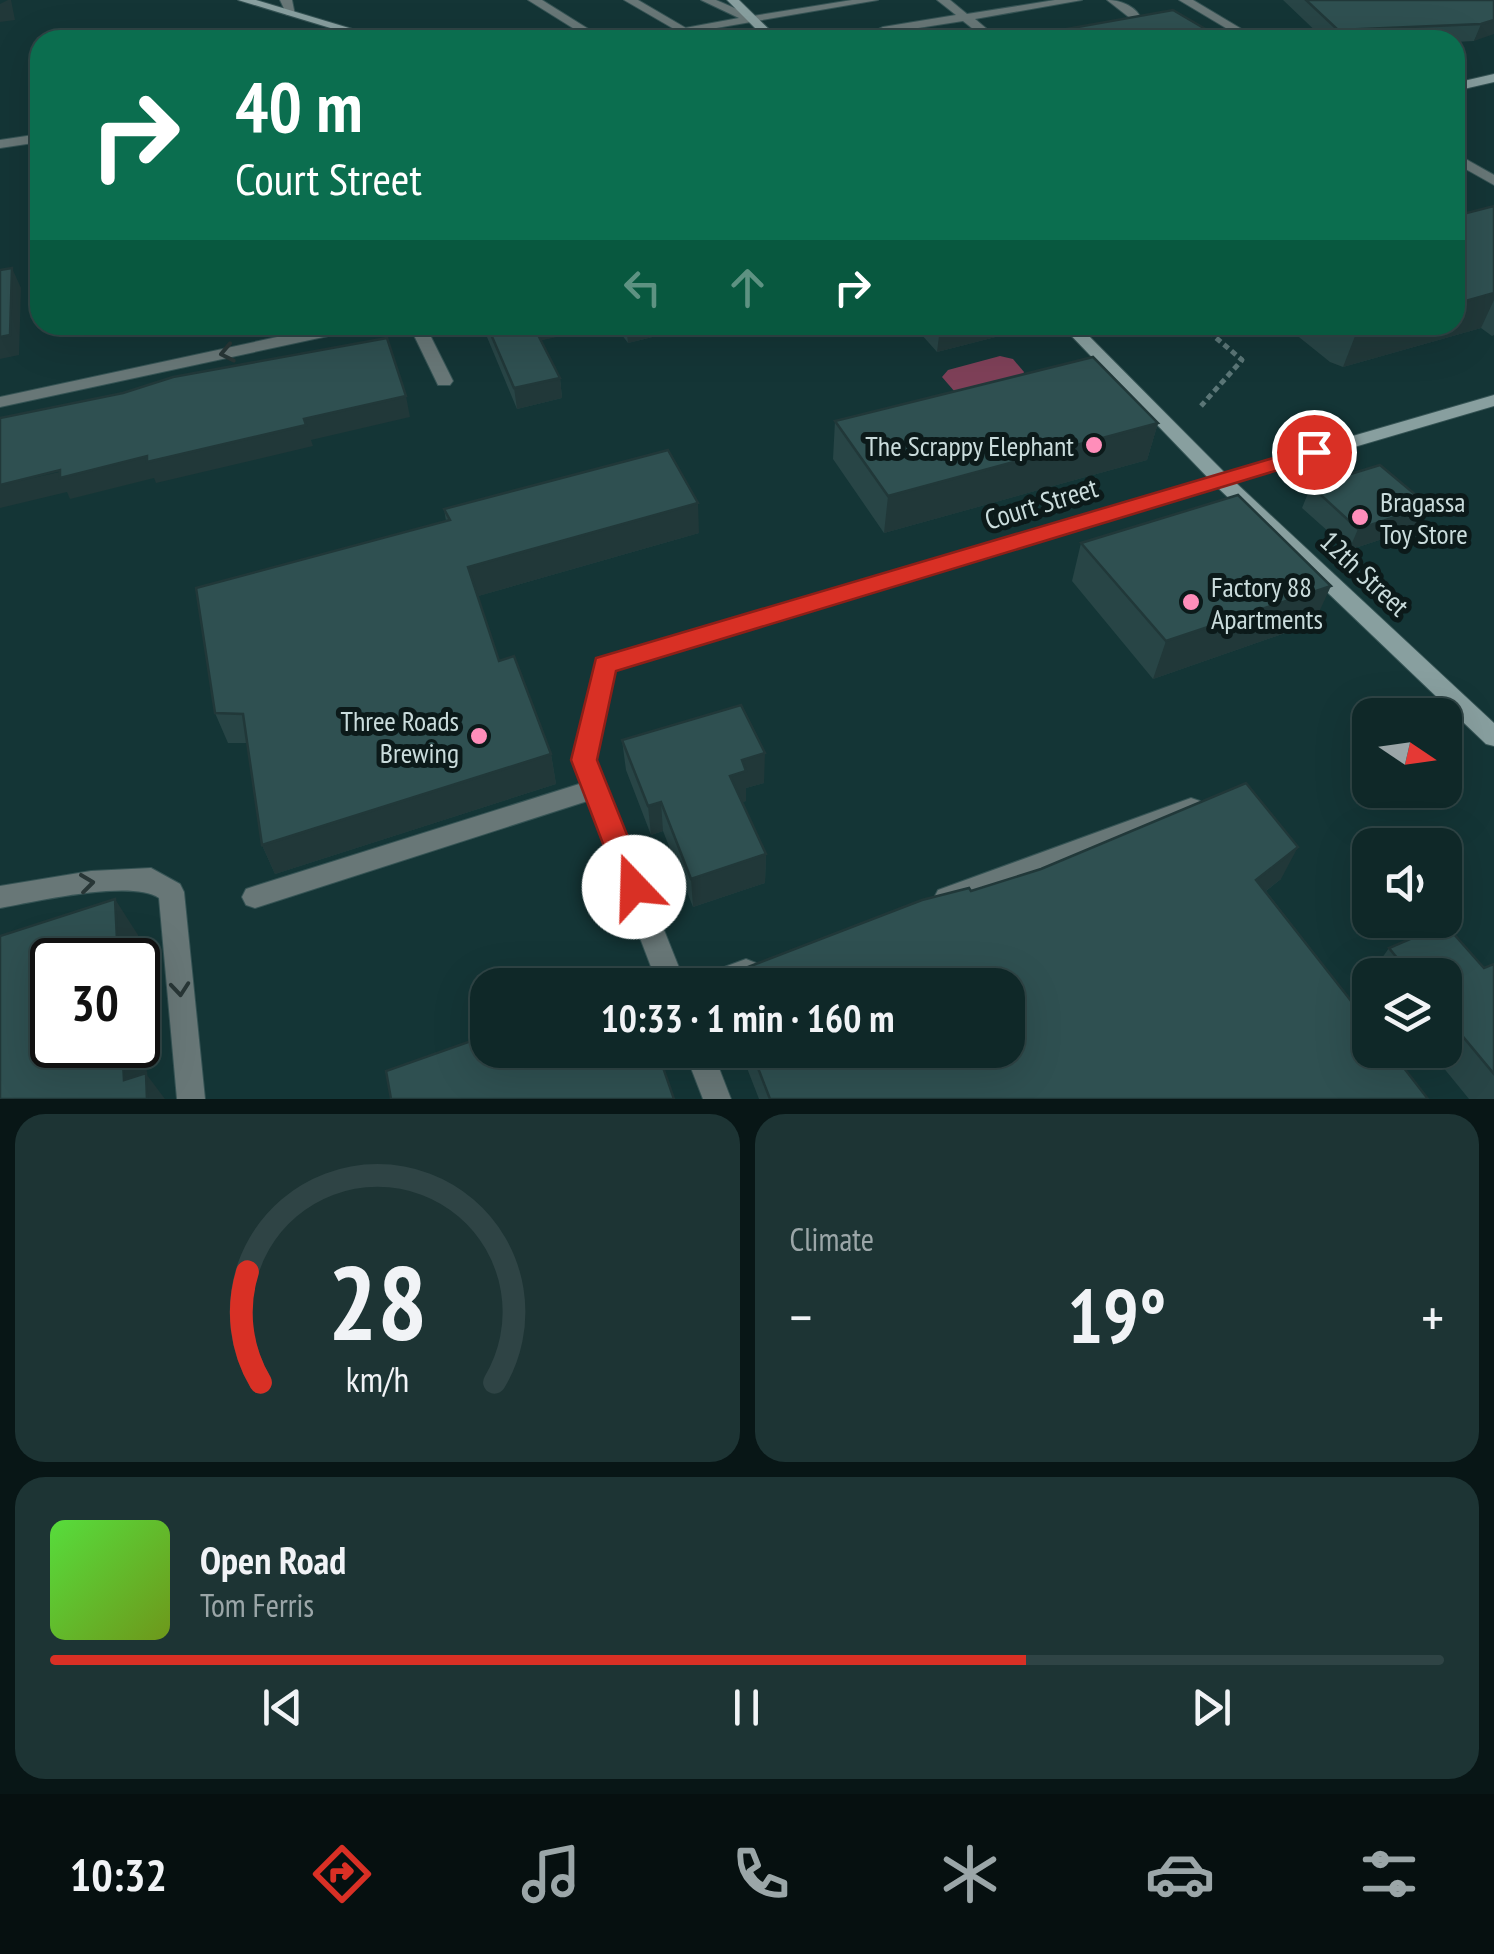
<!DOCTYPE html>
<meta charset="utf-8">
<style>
body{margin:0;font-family:"PT Sans Narrow",sans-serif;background:#1d3434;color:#f1f3f6;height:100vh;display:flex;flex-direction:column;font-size:38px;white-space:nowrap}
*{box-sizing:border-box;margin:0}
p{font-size:32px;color:#9ba6a8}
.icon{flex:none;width:55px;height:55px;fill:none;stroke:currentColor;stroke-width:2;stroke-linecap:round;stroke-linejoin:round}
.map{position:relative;height:1099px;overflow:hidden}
.drawer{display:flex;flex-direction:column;gap:15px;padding:15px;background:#081616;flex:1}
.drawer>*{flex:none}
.hud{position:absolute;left:30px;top:30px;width:1435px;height:305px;border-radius:30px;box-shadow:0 10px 40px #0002,0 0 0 2px #2f4445;background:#0b6e4f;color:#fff;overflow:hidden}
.needle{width:65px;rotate:103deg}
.buttons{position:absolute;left:1352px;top:698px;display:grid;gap:20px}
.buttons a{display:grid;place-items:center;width:110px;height:110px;border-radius:20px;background:#0f2828;box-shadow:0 10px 40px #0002,0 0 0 2px #2f4445;font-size:50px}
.speed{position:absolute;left:30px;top:938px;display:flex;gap:20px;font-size:50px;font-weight:700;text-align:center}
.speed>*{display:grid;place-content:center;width:130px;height:130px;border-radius:50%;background:#0f2828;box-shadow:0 10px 40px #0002,0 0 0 2px #2f4445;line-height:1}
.speed .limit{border:5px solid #111;border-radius:15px;background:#fff;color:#111}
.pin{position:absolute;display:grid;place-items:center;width:85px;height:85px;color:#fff;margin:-42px;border:5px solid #fff;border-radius:50%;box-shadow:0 2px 10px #0007}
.me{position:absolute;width:110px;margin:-55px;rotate:339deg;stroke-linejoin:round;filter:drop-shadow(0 0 8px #0008)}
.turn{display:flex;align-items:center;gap:35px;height:210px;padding:0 40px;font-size:45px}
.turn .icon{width:130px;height:130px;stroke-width:2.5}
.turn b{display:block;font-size:70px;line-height:85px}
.lanes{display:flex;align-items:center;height:95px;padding:0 40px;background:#0003;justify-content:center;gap:50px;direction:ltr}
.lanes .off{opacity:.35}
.big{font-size:75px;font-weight:600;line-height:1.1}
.drawer .widget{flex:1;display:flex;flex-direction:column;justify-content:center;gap:15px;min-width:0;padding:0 35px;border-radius:30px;background:#1d3434}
.drawer .dial{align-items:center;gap:0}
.dial svg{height:260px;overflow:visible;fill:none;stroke:#2f4445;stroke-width:7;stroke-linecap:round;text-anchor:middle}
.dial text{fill:#f1f3f6;stroke:none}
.song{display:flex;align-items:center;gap:30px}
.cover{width:120px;height:120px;border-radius:15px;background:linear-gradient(135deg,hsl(110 70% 55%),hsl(80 70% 35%))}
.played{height:10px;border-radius:5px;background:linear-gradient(90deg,#d93025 70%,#2f4445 70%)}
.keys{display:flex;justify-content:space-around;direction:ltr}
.heat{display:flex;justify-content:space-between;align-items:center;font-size:55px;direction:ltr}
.drawer .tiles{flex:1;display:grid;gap:15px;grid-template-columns:1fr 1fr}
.widget:last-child{grid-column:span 2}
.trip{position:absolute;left:470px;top:968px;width:555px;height:100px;border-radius:30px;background:#0f2828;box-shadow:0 10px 40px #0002,0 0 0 2px #2f4445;font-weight:600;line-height:100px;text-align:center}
.menu{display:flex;height:160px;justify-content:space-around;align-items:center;background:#061010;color:#9ba6a8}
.menu .icon{width:70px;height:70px}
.menu .selected{color:#d93025}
.menu b{font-size:45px;color:#f1f3f6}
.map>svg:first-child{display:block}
</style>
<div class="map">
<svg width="1494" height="1099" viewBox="0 0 1494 1099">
<rect width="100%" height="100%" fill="#143536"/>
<path fill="#7e4058" d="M 1000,356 L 1013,359 L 1024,372 L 1020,381 L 955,392 L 942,377 L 948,370 Z"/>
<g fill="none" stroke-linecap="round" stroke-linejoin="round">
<g stroke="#355354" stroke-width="2">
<path id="lane" d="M 528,0 L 542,0 L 606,40 L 592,40 Z
M 624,0 L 638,0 L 691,31 L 681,33 Z
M 937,0 L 950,0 L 967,14 L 1055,0 L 1082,0 L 975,19 L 1000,40 L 987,40 L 963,21 L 886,33 L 871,40 L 856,40 L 883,27 L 956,15 Z
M 1107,0 C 1121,0 1138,7 1142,21 L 1114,27 L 1114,23 L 1130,18 Z
M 595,779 L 603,782 L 607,789 L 603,796 L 255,908 L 246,905 L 242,897 L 246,889 L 255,886 Z
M 1191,798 L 1200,801 L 1203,808 L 1200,815 L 947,909 L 938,906 L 934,898 L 938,890 Z
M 151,868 L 180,884 L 184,892 L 205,1099 L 177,1099 L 159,898 C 131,879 35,902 0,908 L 0,886 L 91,871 Z
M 746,959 L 756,963 L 759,972 L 756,981 L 745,985 L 696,985 L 700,976 Z"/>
</g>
<g stroke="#355354" stroke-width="2">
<path id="street" d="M 280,0 L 292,0 L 295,15 L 287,15 Z
M 701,0 L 716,0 L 753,16 L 852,0 L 878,0 L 647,40 L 620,40 L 739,18 Z
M 1179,0 L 1193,0 L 1260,40 L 1246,40 Z
M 40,134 L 40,142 L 0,148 L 0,140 Z
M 1455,153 L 1494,175 L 1494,185 L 1455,163 Z
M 333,325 L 364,325 L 356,330 L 0,407 L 0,397 Z
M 409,325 L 425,325 L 453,381 L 450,385 L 438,385 Z
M 1221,474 L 1230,480 L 1228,484 L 615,670 L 596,760 L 686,985 L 658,985 L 572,760 L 597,659 Z
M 684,1050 L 712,1050 L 731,1099 L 703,1099 Z"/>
</g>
<g stroke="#355354" stroke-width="2">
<path id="secondary" d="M 238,0 L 256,0 L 389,40 L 370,40 Z
M 727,0 L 739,0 L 780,40 L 767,40 Z
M 1494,74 L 1494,82 L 1455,91 L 1455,83 Z
M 1061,325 L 1078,325 L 1225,473 L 1494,395 L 1494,406 L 1235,482 L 1494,723 L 1494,746 L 1486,744 L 1214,484 Z"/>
</g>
<path stroke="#5b7677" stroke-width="5" stroke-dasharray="6 4" stroke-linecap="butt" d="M 1201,325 L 1242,360 L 1201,406"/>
<use href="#lane" fill="#687777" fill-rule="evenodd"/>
<use href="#street" fill="#687777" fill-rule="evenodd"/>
<use href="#secondary" fill="#889f9f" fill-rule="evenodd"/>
</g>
<path fill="#284546" d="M 1283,0 L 1494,0 L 1474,41 L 1455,42 L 1455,40 L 1325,40 Z
M 1494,206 L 1494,335 L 1492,336 L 1481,328 L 1343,367 L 1330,362 L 1284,325 L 1455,325 Z
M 482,325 L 677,325 L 677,331 L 628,343 L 622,335 L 614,337 L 607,326 L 541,340 L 560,378 L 562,398 L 517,409 Z
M 913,325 L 1027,325 L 1027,329 L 937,352 Z
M 835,421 L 1158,423 L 1147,460 L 884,533 L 833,459 Z
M 1311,486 L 1419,527 L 1349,550 L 1302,508 Z
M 444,509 L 699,533 L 478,596 L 499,661 L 551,754 L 556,784 L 275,874 L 262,845 L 247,743 L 228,743 L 215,713 L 446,521 Z
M 1081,543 L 1314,623 L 1153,679 L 1072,581 Z
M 622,740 L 764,783 L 746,788 L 746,801 L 742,802 L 766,854 L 765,883 L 693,907 L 663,831 L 651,835 L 626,770 Z
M 1281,879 L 1266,891 L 1428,1099 L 759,1099 L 740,1050 L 1008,1050 L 1008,985 L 723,985 L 722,977 L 971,891 Z
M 1389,948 L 1484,968 L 1494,964 L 1494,1099 L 1469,1099 L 1429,1050 L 1445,1050 L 1445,975 L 1370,975 Z"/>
<path fill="#213839" d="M 8,0 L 11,0 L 15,20 L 0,22 L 0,4 Z
M 1494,20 L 1494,34 L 1474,41 L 1481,24 Z
M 12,268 L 21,288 L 19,355 L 0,359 L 0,337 Z
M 1494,293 L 1494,300 L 1481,328 L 1343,367 L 1357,331 L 1377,325 L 1455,325 L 1455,304 Z
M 532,325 L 607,325 L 607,326 L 534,342 Z
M 613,325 L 622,325 L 622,335 L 614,337 Z
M 626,325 L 677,325 L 677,331 L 628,343 Z
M 952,325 L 1027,325 L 1027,329 L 937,352 L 940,328 Z
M 560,378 L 562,398 L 517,409 L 514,388 Z
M 406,396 L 410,417 L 311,440 L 313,446 L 156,483 L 154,478 L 70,499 L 67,492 L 0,508 L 0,485 Z
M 1158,423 L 1147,460 L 884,533 L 888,496 Z
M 698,503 L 699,533 L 475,597 L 468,567 Z
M 1429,506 L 1419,527 L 1349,550 L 1358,529 Z
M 1331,586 L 1314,623 L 1153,679 L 1166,641 Z
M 765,753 L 764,783 L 746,788 L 746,801 L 731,806 L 730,776 L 742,760 Z
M 551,754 L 556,784 L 275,874 L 262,845 Z
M 661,802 L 663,831 L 651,835 L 648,806 Z
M 1298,847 L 1281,879 L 1240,911 L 1256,880 Z
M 766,854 L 765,883 L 693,907 L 691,879 Z
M 115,899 L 138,935 L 147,1075 L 165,1099 L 139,1099 L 124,1080 L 122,1045 L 138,1045 L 138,960 L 118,960 Z"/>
<path fill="#2f5051" stroke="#213839" stroke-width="2.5" d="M 1306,0 L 1494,0 L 1494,20 L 1481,24 L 1338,30 Z
M 1173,10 L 1224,40 L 1010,39 Z
M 1494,206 L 1494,293 L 1455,304 L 1455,216 Z
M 12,268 L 10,335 L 0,337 L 0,270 Z
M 487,325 L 533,325 L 560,378 L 514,388 Z
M 1344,325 L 1377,325 L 1357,331 Z
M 387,338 L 406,396 L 304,419 L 306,425 L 147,462 L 147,456 L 60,478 L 60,470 L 0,485 L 0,418 L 123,393 L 173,377 Z
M 1093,357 L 1158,423 L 888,496 L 835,421 Z
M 668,450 L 698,503 L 468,567 L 499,661 L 514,656 L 551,754 L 262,845 L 243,714 L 215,713 L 196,588 L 450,520 L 444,509 Z
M 1380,465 L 1429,506 L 1358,529 L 1311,486 Z
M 1238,495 L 1331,586 L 1166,641 L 1081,543 Z
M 741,705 L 765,753 L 742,760 L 746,771 L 730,776 L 766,854 L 691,879 L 661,802 L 648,806 L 622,740 Z
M 1246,783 L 1298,847 L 1256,880 L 1370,1025 L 1370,1050 L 1390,1050 L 1428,1099 L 770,1099 L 751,1050 L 1008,1050 L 1008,985 L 726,985 L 722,977 L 922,900 L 969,888 L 971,891 L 1041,869 Z
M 115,899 L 118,960 L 52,960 L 52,1045 L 122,1045 L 124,1080 L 146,1073 L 147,1099 L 0,1099 L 0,936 Z
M 1445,924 L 1484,968 L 1494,964 L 1494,1074 L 1445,1015 L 1445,975 L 1411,975 L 1389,948 Z
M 488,1035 L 488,1050 L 657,1050 L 674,1099 L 391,1099 L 386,1071 Z"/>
<defs><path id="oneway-chevron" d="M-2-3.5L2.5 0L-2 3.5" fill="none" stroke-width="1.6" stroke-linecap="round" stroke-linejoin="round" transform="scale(2.5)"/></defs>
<g stroke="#283636">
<use href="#oneway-chevron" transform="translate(227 353) rotate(168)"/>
<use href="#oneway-chevron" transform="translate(87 883) rotate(-7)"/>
<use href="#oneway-chevron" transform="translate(180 989) rotate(85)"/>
</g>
<path fill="#d93025" stroke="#8d1f18" stroke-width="2.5" d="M 1314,446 L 1321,448 L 1324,452 L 1321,457 L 616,671 L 597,760 L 648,887 L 644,896 L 634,900 L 623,896 L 571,760 L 596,658 Z"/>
<g fill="#ff8eba" stroke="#0c1a1a" stroke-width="4">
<circle cx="1094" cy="445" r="10"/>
<circle cx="1360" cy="517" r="10"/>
<circle cx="1191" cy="602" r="10"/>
<circle cx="479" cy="736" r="10"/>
</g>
<g text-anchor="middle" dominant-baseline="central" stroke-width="10" stroke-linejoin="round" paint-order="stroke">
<g font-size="28" fill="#cadcdc" stroke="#0c1a1a" text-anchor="end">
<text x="1074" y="445">The Scrappy Elephant</text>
<text x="1380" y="501" text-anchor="start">Bragassa<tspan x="1380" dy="32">Toy Store</tspan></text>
<text x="1211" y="586" text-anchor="start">Factory 88<tspan x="1211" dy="32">Apartments</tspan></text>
<text x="459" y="720">Three Roads<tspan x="459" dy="32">Brewing</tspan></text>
</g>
<g font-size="28" fill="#cadcdc" stroke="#0c1a1a">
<text transform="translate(1041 503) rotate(-17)">Court Street</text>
<text transform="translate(1365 573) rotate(43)">12th Street</text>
</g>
</g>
</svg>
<div class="buttons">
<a><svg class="needle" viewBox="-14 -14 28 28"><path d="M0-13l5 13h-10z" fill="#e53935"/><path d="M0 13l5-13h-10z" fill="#9ba6a8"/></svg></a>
<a><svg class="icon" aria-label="sound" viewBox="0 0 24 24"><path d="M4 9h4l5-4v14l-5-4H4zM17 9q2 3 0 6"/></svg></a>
<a><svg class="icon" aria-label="layers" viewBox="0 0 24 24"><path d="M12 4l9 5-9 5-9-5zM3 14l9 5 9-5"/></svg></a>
</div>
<div class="speed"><div class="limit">30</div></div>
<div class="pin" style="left:1314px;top:452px;background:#d93025"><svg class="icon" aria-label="arrive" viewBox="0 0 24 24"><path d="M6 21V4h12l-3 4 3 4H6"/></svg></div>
<svg class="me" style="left:634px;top:887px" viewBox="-20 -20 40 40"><circle r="19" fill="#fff"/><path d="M0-13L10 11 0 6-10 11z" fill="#d93025"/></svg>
<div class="trip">10:33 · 1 min · 160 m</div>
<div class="hud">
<div class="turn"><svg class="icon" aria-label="right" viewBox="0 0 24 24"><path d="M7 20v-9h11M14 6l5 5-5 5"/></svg><div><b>40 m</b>Court Street</div></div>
<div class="lanes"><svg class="icon off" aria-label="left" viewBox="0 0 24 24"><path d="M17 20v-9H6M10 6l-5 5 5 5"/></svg><svg class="icon off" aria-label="ahead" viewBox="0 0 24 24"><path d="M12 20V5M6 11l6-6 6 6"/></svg><svg class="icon" aria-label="right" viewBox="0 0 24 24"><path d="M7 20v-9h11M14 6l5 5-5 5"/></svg></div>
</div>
</div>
<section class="drawer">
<div class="tiles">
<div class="widget dial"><svg viewBox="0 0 100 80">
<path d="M14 69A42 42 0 1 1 86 69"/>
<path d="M14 69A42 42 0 0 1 10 35" stroke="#d93025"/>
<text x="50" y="56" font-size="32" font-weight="700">28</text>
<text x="50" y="72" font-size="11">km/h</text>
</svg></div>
<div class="widget"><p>Climate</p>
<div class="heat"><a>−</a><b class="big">19°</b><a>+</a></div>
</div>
<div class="widget">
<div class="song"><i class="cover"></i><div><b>Open Road</b><p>Tom Ferris</p></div></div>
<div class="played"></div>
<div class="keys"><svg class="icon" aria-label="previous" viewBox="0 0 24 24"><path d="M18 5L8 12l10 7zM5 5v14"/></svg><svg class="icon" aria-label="pause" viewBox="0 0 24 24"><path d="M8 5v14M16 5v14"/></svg><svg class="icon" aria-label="next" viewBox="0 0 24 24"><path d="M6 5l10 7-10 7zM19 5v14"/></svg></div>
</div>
</div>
</section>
<nav class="menu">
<b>10:32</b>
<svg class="icon selected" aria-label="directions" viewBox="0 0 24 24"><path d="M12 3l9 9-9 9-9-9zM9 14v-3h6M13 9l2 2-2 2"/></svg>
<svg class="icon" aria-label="music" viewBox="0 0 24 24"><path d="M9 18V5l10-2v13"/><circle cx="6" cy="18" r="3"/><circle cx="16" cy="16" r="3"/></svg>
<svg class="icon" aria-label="phone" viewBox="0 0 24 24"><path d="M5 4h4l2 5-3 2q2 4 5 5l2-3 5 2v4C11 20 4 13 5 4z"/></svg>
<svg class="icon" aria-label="climate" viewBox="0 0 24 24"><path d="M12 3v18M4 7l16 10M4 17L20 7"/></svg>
<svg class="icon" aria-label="car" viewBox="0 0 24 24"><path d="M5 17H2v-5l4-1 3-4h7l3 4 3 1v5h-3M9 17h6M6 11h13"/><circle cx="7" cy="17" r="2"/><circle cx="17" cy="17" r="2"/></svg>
<svg class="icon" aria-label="filters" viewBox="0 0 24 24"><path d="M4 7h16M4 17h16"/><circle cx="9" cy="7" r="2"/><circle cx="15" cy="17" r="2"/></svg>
</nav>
